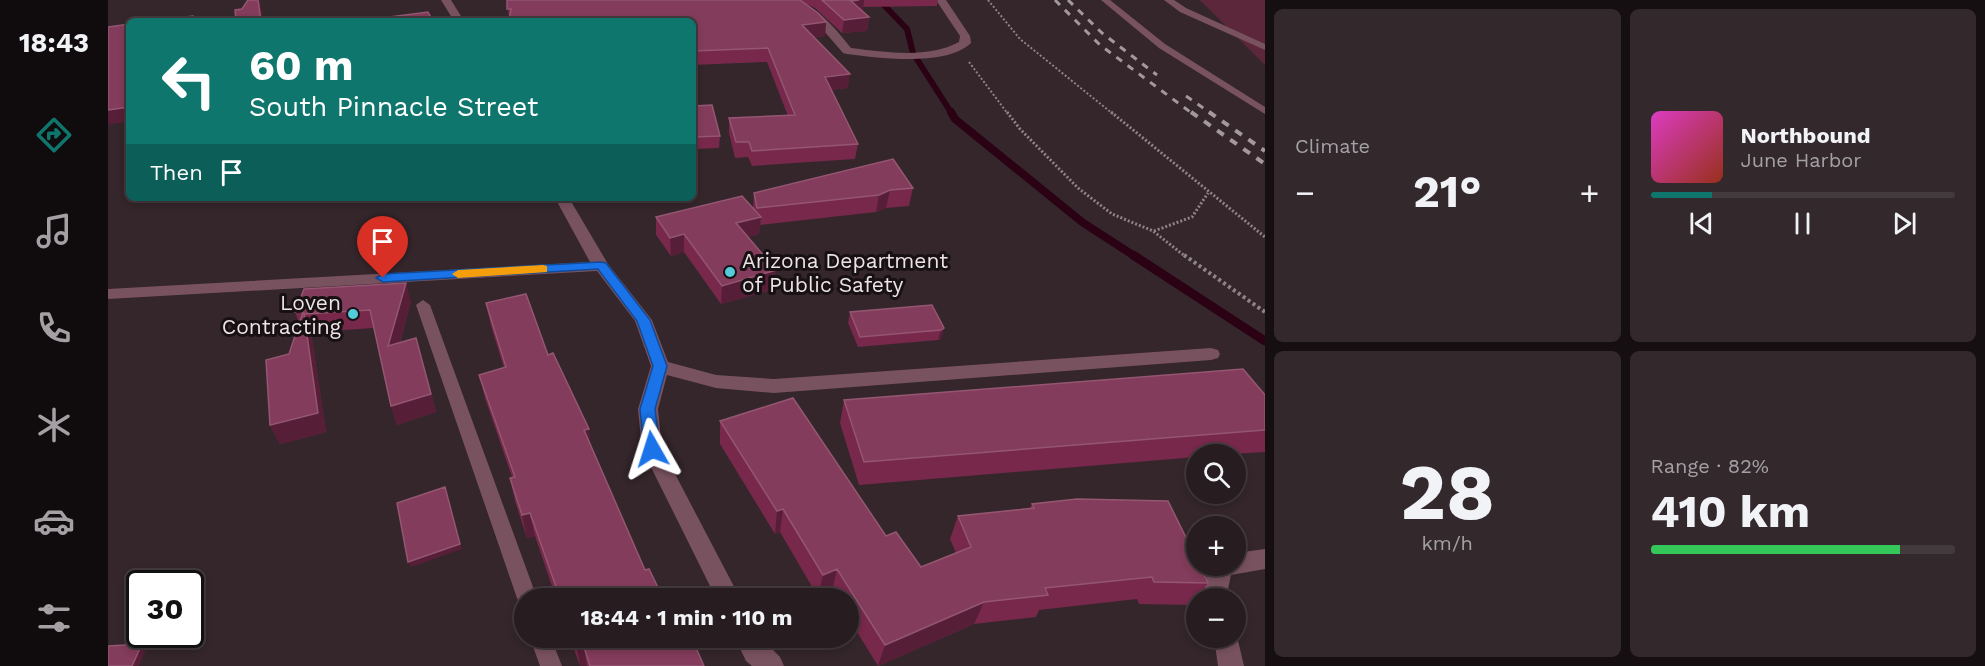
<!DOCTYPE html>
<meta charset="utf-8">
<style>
body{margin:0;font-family:"Work Sans",sans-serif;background:#33292d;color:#f1f3f6;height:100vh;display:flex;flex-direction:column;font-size:22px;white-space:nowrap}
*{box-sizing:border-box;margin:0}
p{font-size:20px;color:#a4a1a5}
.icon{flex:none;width:33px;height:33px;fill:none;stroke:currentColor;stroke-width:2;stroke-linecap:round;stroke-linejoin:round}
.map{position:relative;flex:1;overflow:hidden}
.sheet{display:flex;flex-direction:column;gap:9px;padding:9px;background:#150f12;width:720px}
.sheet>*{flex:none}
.banner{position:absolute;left:18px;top:18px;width:570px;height:183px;border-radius:9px;box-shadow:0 3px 9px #0003,0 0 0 2px #433a3e;background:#0f766e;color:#fff;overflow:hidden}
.buttons{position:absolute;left:1078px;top:444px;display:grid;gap:12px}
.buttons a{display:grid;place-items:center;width:60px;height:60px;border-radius:50%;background:#271c20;box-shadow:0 3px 9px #0003,0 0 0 2px #433a3e;font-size:30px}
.speed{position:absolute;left:18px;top:570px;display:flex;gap:12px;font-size:30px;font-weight:700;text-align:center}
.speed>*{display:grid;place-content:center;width:78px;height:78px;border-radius:50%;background:#271c20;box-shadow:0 3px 9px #0003,0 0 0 2px #433a3e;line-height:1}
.speed .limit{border:3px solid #111;border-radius:9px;background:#fff;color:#111}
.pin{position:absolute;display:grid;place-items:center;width:51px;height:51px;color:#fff;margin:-62px -26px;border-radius:50% 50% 50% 0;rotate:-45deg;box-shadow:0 0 6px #0007}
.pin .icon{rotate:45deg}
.me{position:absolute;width:66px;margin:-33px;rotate:354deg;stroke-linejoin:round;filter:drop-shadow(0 0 4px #0008)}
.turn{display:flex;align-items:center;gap:21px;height:126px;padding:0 24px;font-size:27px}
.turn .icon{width:78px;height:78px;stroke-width:2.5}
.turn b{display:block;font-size:42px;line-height:51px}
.then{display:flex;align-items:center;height:57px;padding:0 24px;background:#0003;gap:12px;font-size:22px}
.big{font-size:45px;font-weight:700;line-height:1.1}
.sheet .widget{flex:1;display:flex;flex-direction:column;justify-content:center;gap:9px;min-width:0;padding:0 21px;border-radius:9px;background:#33292d}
.sheet .dial{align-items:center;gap:0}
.dial b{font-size:78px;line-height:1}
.song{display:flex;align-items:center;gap:18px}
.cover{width:72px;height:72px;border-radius:9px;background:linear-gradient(135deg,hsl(310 70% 55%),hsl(10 70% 35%))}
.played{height:6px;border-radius:3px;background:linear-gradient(90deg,#0f766e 20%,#433a3e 20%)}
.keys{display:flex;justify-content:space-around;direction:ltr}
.heat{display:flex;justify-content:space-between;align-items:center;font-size:33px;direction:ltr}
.charge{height:9px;border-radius:4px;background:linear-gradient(90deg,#34c759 82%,#433a3e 0)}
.sheet .tiles{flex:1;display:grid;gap:9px;grid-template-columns:repeat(2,1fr)}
.trip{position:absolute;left:406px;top:588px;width:345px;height:60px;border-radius:30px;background:#271c20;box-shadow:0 3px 9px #0003,0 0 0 2px #433a3e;font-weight:700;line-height:60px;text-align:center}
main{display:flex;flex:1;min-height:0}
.menu{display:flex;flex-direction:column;width:108px;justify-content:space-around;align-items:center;background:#100b0d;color:#a4a1a5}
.menu .icon{width:42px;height:42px}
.menu .on{color:#0f766e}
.menu b{font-size:27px;color:#f1f3f6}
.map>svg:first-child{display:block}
</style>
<main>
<nav class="menu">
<b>18:43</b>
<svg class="icon on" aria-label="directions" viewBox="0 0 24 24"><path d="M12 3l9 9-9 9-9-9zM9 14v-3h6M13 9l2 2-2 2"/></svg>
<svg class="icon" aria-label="music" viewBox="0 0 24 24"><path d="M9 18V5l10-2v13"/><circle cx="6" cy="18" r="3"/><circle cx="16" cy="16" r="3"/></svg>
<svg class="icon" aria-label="phone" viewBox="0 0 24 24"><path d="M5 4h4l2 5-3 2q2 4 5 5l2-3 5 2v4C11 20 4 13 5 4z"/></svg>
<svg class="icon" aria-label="climate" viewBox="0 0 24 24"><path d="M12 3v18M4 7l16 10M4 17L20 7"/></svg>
<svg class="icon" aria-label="car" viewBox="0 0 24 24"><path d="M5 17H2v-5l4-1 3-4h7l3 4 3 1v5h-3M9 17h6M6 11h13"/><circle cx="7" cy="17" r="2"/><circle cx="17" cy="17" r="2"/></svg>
<svg class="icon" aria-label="filters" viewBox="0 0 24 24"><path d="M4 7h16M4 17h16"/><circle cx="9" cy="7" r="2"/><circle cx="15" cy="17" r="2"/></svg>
</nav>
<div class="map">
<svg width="1157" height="666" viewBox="0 0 1157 666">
<rect width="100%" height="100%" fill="#34262b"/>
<path fill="#5c273b" d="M 1091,0 L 1157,0 L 1157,65 L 1095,3 Z"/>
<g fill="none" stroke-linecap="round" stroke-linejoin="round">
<path stroke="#2b0114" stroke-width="6" d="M 771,0 L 799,29 L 805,53 L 844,114"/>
<path stroke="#2b0114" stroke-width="8" d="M 843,112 L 847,119 L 974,222 L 1028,257"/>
<path stroke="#2b0114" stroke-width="9" d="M 1025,255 L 1157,341"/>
<path stroke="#8e8387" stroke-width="2" stroke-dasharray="2 2" stroke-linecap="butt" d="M 880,0 L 912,39 L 1005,114
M 861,62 L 900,114"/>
<path stroke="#8e8387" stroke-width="3" stroke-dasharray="2 2" stroke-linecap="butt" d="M 899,112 L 912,129 L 970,188 L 1004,214 L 1045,231 L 1078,257
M 1003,112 L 1157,237
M 1046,231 L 1084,217 L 1100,193"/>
<path stroke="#8e8387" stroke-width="4" stroke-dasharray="3 3" stroke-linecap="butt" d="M 1076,255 L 1157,312"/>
<path fill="#79525f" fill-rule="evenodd" d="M 993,0 L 1002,0 L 1057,44 L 1157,107 L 1157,114 L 1051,48 Z
M 1056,0 L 1066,0 L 1078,8 L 1157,44 L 1157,50 L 1072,12 Z
M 315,300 L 322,305 L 429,598 L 417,598 L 417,606 L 412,604 L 409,598 L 308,305 Z
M 422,638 L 443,638 L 454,666 L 432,666 Z"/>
<path fill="#79525f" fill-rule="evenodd" d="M 333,0 L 343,0 L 356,21 L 346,21 Z
M 678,0 C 705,0 727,28 743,48 C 777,52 820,59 851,42 L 852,36 L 828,0 L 838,0 L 862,36 L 863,43 C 838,67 770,58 739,54 L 735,53 L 710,24 Z
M 447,198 L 461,198 L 500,264 L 544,320 L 560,362 L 608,375 L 666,379 L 1103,348 L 1110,350 L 1112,354 L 1110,358 L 1103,360 L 666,393 L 608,388 L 559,375 L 550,409 L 554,449 L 632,598 L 608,598 L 534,449 L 530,409 L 543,366 L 527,321 L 489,271 L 0,299 L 0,289 L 482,262 Z
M 1157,549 L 1157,569 L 1123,575 L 1120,589 L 1122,598 L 1098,598 L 1096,589 L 1101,566 L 1128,566 L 1128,553 Z
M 1128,632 L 1136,666 L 1110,666 L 1106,638 L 1128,638 Z
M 627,638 L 653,638 L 672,657 L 676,666 L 644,666 L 638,661 Z"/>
<path stroke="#a3989c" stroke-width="3" stroke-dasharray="7 7" stroke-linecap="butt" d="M 947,0 L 992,45 L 1085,114
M 960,0 L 994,33 L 1049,75
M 1078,96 L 1104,114"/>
<path stroke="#a3989c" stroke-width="4" stroke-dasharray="8 8" stroke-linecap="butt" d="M 1083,112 L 1157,164
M 1101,112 L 1157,151"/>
</g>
<path fill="#77284b" d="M 399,0 L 830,0 L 829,6 L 755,7 L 755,12 L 761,17 L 759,31 L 734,33 L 707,8 L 696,3 L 718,22 L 717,36 L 706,37 L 740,88 L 723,90 L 750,144 L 747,159 L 644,166 L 640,157 L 627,158 L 621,133 L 621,118 L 680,116 L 659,62 L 585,65 L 585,21 L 401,19 Z
M 585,106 L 612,136 L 611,148 L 585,149 Z
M 805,188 L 801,206 L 778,208 L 768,212 L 652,225 L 651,234 L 640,237 L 667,289 L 613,304 L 576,252 L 563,256 L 548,235 L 548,217 L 645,208 L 646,193 Z
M 303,301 L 292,343 L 308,338 L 328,412 L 289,425 L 283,406 L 266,328 L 203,332 L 218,432 L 172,444 L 162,425 L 181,354 L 191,323 L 187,312 Z
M 378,303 L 440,355 L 483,447 L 537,570 L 555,598 L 448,598 L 427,536 L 419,538 L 407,501 L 402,478 L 404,477 L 377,398 L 371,375 L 396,368 L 383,326 Z
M 742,312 L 836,328 L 833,339 L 830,340 L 750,347 L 740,323 Z
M 1157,395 L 1157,452 L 1124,454 L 1089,454 L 1089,457 L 751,485 L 732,423 L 736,400 Z
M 612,421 L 778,536 L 813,567 L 848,553 L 842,539 L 850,516 L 922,508 L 924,504 L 1100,583 L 1083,605 L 1031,604 L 1029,599 L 931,610 L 928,617 L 866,624 L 770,666 L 741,619 L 741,598 L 728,598 L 724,591 L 710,597 L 672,532 L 667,534 L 612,444 Z
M 462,638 L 574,638 L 577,644 L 596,666 L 472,666 Z"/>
<path fill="#571f37" d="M 150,0 L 152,0 L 155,21 L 153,21 Z
M 756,0 L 755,12 L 743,1 Z
M 761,17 L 759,31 L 734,33 L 736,20 Z
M 718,22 L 717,36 L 693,38 L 694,25 Z
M 742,74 L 740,88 L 715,91 L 717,77 Z
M 21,107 L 21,121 L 0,125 L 0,110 Z
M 782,190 L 778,208 L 768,212 L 771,195 Z
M 653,217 L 651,234 L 627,241 L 628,223 Z
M 576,234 L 576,252 L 563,256 L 562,238 Z
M 668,270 L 667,289 L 613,304 L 614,286 Z
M 298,283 L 303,301 L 286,364 L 280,346 Z
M 196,314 L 203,332 L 218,432 L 172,444 L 162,425 Z
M 836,328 L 833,339 L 830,340 L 833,330 Z
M 308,338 L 328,412 L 289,425 L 283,406 Z
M 481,429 L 483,452 L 476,430 Z
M 337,487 L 354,549 L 303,567 L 300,562 Z
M 675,509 L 672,532 L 667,534 L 669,511 Z
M 422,513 L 427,536 L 419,538 L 414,515 Z
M 729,569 L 724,591 L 710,597 L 715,575 Z
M 876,602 L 866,624 L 770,666 L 777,645 Z
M 34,644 L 38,649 L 31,666 L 24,666 Z
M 476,647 L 479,666 L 472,666 L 469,649 Z"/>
<path fill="#833c5b" stroke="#945671" stroke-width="1.5" d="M 140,0 L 150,0 L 153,21 L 128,21 L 127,10 L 134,9 Z
M 399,0 L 692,0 L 710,13 L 718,22 L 694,25 L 742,74 L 717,77 L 750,144 L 644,151 L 641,142 L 628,142 L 621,118 L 687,115 L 660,48 L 585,51 L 585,21 L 401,21 L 403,9 L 399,9 Z
M 714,0 L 751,0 L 743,1 L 761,17 L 736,20 Z
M 320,12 L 325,21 L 258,20 Z
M 85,16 L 85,21 L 44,21 Z
M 21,24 L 21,107 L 0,110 L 0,27 Z
M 604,105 L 612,136 L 585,137 L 585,106 Z
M 785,159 L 805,188 L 782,190 L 771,195 L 649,208 L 646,193 Z
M 634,196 L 653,217 L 628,223 L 668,270 L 614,286 L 576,234 L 562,238 L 548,217 Z
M 298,283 L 280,346 L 308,338 L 323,394 L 283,406 L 262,310 L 196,314 L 210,413 L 162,425 L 158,360 L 181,354 L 195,312 L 187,312 L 196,289 Z
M 418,294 L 440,355 L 445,353 L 481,429 L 476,430 L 537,570 L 541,569 L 555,598 L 452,598 L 422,513 L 414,515 L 402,478 L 407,477 L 371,375 L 398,367 L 378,303 Z
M 824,305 L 836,328 L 833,330 L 752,337 L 742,312 Z
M 1135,369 L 1157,395 L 1157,430 L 756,462 L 736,400 Z
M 685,398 L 778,536 L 788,532 L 813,567 L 863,547 L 850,516 L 926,508 L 924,504 L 969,499 L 1060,501 L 1089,560 L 1089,566 L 1092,566 L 1100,583 L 1046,582 L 1044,577 L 937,588 L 940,595 L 876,602 L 777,645 L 729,569 L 715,575 L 675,509 L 669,511 L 612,421 Z
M 337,487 L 352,544 L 300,562 L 289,503 Z
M 465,638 L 574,638 L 577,644 L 585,641 L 596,666 L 482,666 L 476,647 L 469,649 Z
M 34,644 L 24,666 L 0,666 L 0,646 Z"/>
<path fill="#1a73e8" stroke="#114b97" stroke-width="1.5" d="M 493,262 L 498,263 L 542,320 L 559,366 L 547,409 L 552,449 L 544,455 L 536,449 L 532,409 L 545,366 L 529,321 L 490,269 L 275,282 L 268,278 L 275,274 Z"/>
<path fill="#f59e0b" d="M 435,265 L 439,266 L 439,272 L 350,278 L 344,274 L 350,270 Z"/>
<g fill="#53cbdb" stroke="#171113" stroke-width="2">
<circle cx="622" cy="272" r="6"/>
<circle cx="245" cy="314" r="6"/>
</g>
<g text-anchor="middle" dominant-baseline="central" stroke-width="6" stroke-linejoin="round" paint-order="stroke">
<g font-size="21" fill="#ece3e6" stroke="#171113" text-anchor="start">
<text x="634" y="260">Arizona Department<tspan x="634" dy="24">of Public Safety</tspan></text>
<text x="233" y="302" text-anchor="end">Loven<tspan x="233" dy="24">Contracting</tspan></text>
</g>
</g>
</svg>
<div class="buttons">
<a><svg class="icon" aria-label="search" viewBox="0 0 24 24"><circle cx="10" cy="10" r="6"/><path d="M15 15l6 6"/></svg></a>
<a>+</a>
<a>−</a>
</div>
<div class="speed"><div class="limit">30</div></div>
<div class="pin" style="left:275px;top:278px;background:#d93025"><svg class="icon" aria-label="arrive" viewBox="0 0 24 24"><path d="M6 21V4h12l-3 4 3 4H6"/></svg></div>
<svg class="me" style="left:544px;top:449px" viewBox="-20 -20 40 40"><path d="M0-17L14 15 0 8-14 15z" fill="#1a73e8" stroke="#fff" stroke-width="4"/></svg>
<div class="trip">18:44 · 1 min · 110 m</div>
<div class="banner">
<div class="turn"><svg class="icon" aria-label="left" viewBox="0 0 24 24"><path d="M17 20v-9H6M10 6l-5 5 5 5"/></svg><div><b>60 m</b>South Pinnacle Street</div></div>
<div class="then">Then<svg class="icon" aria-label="arrive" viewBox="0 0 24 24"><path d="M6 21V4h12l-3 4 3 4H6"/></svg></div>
</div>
</div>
<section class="sheet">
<div class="tiles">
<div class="widget"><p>Climate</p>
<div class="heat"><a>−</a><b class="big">21°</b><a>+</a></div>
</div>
<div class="widget">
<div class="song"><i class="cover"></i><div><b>Northbound</b><p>June Harbor</p></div></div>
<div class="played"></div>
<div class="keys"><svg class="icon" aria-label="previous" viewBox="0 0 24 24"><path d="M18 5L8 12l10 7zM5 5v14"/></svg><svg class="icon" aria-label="pause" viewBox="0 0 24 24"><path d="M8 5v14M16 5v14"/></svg><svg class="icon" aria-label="next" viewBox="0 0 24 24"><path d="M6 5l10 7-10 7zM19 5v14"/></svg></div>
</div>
<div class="widget dial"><b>28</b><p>km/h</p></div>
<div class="widget"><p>Range · 82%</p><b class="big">410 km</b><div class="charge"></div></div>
</div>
</section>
</main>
